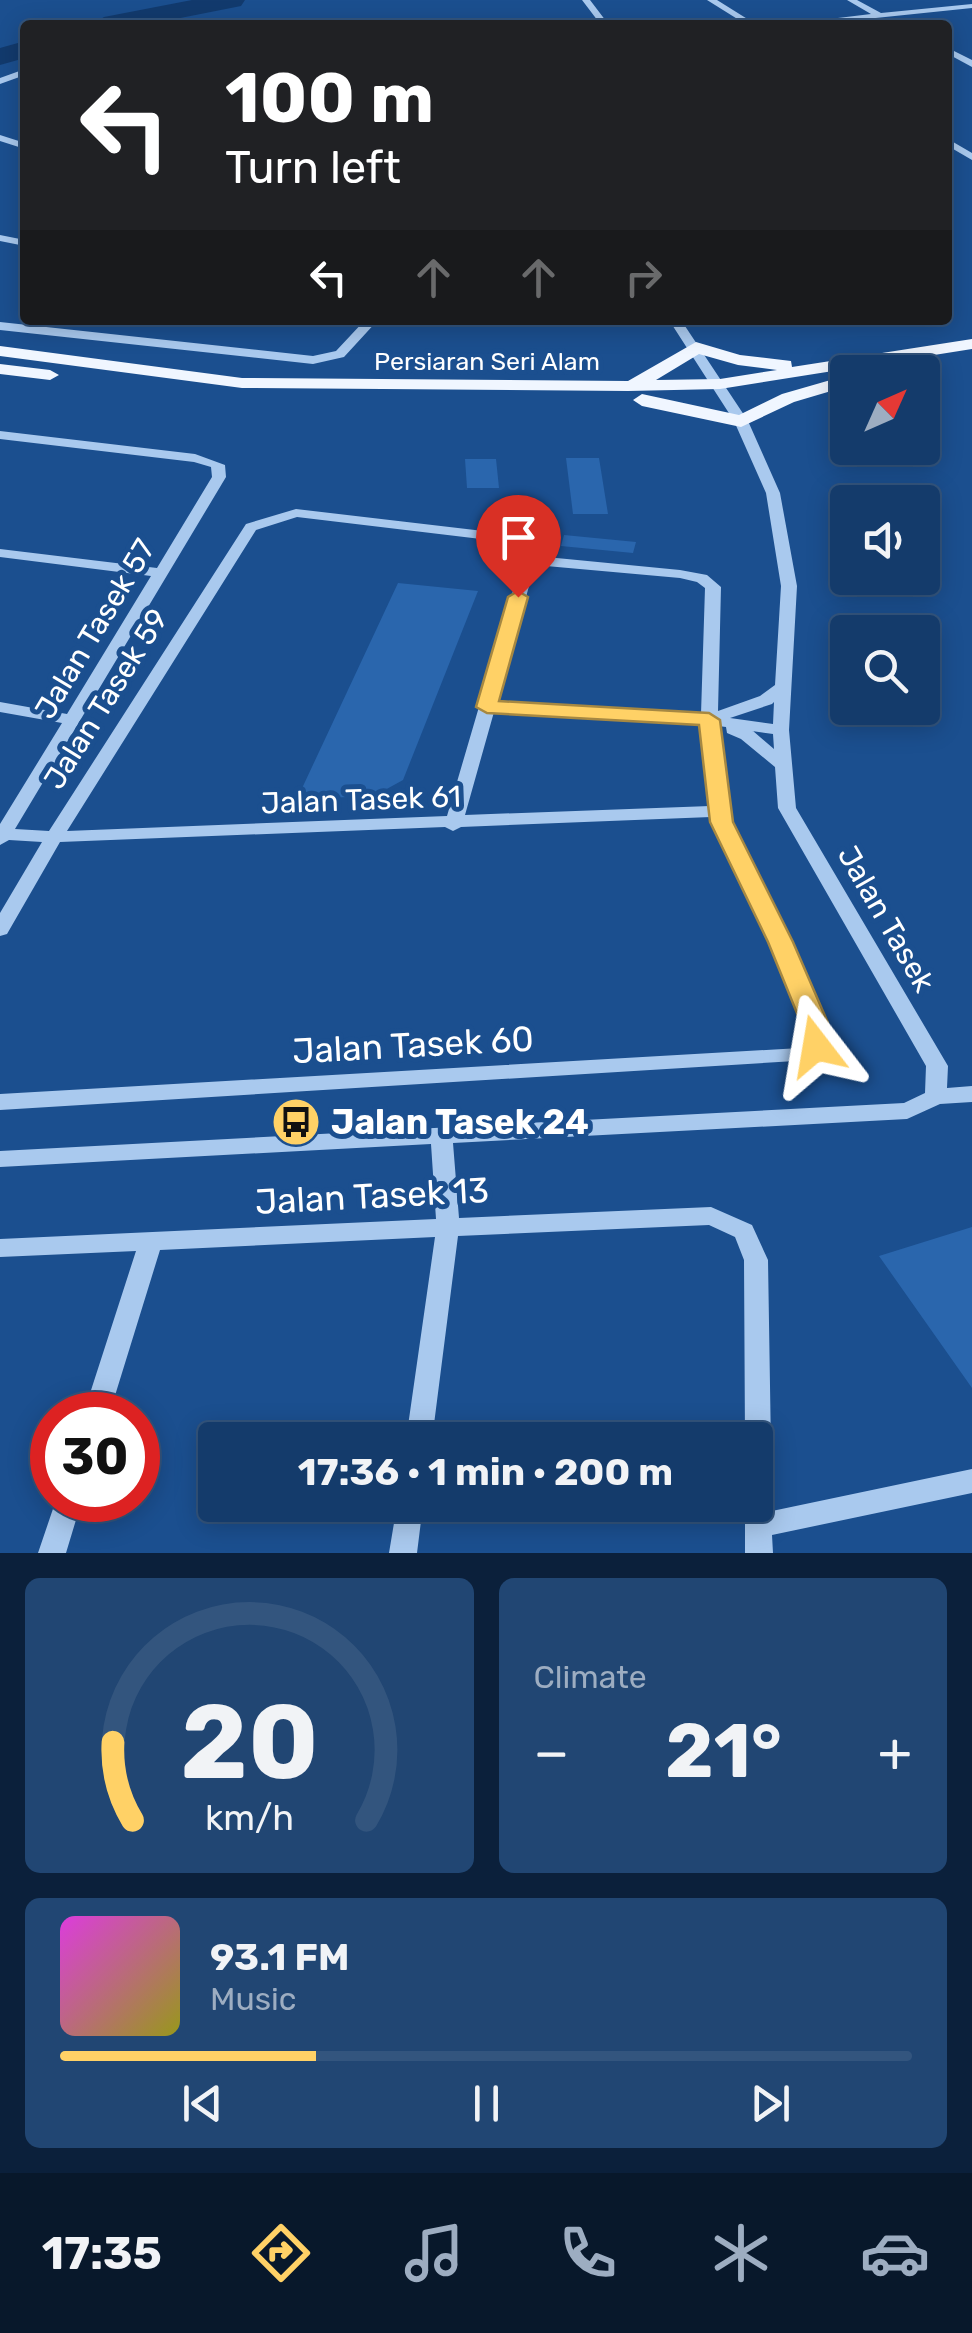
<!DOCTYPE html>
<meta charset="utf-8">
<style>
body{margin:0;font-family:Rubik,sans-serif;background:#214673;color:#f1f3f6;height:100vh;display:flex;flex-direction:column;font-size:38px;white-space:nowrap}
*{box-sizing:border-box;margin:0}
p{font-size:32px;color:#9dadc1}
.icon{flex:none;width:55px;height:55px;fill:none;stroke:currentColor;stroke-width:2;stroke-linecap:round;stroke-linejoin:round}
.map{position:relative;height:1553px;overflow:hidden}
.details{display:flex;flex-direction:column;gap:25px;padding:25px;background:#0b203b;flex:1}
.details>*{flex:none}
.guide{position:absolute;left:20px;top:20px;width:932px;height:305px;border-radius:10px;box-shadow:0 5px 25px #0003,0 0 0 2px #33557e;background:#202124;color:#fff;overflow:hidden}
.needle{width:65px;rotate:45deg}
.tools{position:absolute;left:830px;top:355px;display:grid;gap:20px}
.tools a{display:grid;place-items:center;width:110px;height:110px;border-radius:10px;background:#143b6b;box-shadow:0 5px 25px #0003,0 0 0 2px #33557e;font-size:50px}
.speed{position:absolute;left:30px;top:1392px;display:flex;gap:20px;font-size:50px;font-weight:700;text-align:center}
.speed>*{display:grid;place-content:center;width:130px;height:130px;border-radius:50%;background:#143b6b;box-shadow:0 5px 25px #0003,0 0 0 2px #33557e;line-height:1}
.speed .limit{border:15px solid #d22;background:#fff;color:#111}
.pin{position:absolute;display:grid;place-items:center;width:85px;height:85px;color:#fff;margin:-102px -42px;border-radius:50% 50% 50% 0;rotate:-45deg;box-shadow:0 0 10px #0007}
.pin .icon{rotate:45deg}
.me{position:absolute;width:110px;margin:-55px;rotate:346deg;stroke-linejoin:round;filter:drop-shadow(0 0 8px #0008)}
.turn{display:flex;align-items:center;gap:35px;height:210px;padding:0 40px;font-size:45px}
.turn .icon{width:130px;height:130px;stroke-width:2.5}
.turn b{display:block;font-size:70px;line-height:85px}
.lanes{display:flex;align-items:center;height:95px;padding:0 40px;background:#0003;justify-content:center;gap:50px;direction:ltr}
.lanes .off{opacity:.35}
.big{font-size:75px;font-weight:700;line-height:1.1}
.details .tile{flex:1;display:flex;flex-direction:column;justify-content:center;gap:15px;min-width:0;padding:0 35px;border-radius:15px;background:#214673}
.details .dial{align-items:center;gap:0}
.dial svg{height:260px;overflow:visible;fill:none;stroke:#33557e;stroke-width:7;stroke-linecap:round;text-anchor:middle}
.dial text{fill:#f1f3f6;stroke:none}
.song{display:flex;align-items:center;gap:30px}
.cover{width:120px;height:120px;border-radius:15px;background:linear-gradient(135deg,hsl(300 70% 55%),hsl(60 70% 35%))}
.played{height:10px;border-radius:5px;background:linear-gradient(90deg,#ffd166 30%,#33557e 30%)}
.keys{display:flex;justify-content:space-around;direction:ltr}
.heat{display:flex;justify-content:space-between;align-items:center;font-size:55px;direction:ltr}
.details .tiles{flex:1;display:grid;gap:25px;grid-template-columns:1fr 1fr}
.tile:last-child{grid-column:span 2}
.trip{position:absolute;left:198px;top:1422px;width:575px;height:100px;border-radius:10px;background:#143b6b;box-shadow:0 5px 25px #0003,0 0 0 2px #33557e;font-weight:700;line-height:100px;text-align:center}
.tab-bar{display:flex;height:160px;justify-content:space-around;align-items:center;background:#08182b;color:#9dadc1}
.tab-bar .icon{width:70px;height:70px}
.tab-bar .active{color:#ffd166}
.tab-bar b{font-size:45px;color:#f1f3f6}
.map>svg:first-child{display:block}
</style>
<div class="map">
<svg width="972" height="1553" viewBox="0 0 972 1553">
<rect width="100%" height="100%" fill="#1b4f8f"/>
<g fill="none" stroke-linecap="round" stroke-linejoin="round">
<path fill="#123a6d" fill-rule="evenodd" d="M 192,0 L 245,0 L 241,6 L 145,25 L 91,25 L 104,17 Z
M 25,41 L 25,58 L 0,65 L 0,48 Z"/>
</g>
<path fill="#2a66ad" d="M 566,458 L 599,458 L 608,514 L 573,514 Z
M 465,459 L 496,459 L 499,488 L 467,488 Z
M 564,535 L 636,542 L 633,553 L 561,546 Z
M 398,583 L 478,591 L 403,780 L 374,796 L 297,799 Z
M 972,1227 L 972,1388 L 879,1256 Z"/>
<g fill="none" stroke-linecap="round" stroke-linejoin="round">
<path fill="#a9c9ee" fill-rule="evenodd" d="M 582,0 L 590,0 L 609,25 L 601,25 Z
M 707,0 L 717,0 L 757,25 L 747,25 Z
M 847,0 L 857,0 L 881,13 L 972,4 L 972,8 L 808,25 L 780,25 L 871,14 Z
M 948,48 L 972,60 L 972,67 L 948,54 Z
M 25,69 L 25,75 L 0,84 L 0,78 Z
M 0,135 L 25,143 L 25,149 L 0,141 Z
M 948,139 L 972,153 L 972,160 L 948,146 Z
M 0,235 L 25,240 L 25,246 L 0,241 Z
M 365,320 L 378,320 L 344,357 L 313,364 L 0,330 L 0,322 L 313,356 L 336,351 Z
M 669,320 L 681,320 L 748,421 L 780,493 L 797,586 L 789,730 L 796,808 L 948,1066 L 947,1088 L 972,1086 L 972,1102 L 940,1104 L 907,1119 L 453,1143 L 459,1218 L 711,1207 L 752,1225 L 768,1260 L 772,1511 L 972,1469 L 972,1493 L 772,1535 L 773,1553 L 745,1553 L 745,1505 L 755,1505 L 755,1440 L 745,1440 L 744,1260 L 735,1237 L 709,1225 L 458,1236 L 432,1440 L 406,1440 L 435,1237 L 160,1250 L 109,1415 L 83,1415 L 136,1251 L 0,1257 L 0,1239 L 436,1219 L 431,1144 L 0,1167 L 0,1151 L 904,1103 L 925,1093 L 926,1066 L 778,808 L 775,767 L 741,739 L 727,733 L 726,727 L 718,726 L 730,822 L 791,942 L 824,1023 L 825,1046 L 812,1060 L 0,1110 L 0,1094 L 800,1048 L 804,1044 L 804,1023 L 771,942 L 711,817 L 461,827 L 453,831 L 445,827 L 60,842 L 7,934 L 0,936 L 0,913 L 42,842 L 9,840 L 0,845 L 0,824 L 62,723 L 0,712 L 0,702 L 67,714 L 151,576 L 0,557 L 0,549 L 157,568 L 212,477 L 211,467 L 194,462 L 0,439 L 0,431 L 195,454 L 225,465 L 226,477 L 15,829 L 49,831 L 246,524 L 296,509 L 509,534 L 533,543 L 536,556 L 680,570 L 707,575 L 721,587 L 718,711 L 760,696 L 775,685 L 781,586 L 766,493 L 734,421 ZM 297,517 L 506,542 L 521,548 L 522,560 L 447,816 L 67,831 L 256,530 ZM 535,565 L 680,578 L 697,582 L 705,588 L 701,714 L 496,703 ZM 774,702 L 773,724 L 730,718 L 772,704 ZM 494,712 L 701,725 L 710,806 L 465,815 ZM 752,731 L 773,734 L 774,749 L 753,731 Z
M 56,1500 L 82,1500 L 66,1553 L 38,1553 Z
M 397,1505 L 423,1505 L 417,1553 L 389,1553 Z"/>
<path fill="#f0f6ff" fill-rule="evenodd" d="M 972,339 L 972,349 L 720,389 L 628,391 L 242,388 L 0,356 L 0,346 L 242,378 L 628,381 L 696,342 L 740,355 L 791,361 L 792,367 ZM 699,354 L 738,365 L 777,370 L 720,379 L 656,380 Z
M 0,364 L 50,370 L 59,375 L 50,380 L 0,374 Z
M 848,375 L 848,386 L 794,402 L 741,427 L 642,406 L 633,400 L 642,394 L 739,415 L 782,394 Z"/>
</g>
<path fill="#ffd166" stroke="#a68842" stroke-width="2.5" d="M 518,591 L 528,597 L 499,701 L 709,713 L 720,720 L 733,822 L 793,942 L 828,1023 L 829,1046 L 825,1053 L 806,1053 L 801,1023 L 768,942 L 710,822 L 699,725 L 487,713 L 476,707 L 508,597 Z"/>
<defs>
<g id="bus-disc" transform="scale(2.5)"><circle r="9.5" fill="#ffd166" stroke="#1b4f8f"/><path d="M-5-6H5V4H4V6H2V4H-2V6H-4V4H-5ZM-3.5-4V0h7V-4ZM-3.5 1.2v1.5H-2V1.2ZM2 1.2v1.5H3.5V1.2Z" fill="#111"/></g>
</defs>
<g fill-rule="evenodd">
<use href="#bus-disc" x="296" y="1122"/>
</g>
<g text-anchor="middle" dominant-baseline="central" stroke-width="10" stroke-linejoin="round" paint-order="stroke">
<g font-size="25" fill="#fff" stroke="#1b4f8f">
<text x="487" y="361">Persiaran Seri Alam</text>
</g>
<g font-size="30" fill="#fff" stroke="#1b4f8f">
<text transform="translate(95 629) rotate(-59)">Jalan Tasek 57</text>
<text transform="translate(106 699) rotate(-58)">Jalan Tasek 59</text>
<text transform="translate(361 800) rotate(-2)">Jalan Tasek 61</text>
<text transform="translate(886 919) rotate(60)">Jalan Tasek</text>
</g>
<g font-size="35" fill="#fff" stroke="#1b4f8f">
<text transform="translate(413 1045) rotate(-3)">Jalan Tasek 60</text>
<text transform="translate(372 1196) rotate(-3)">Jalan Tasek 13</text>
</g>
<g font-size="35" font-weight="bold" fill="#fff" stroke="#1b4f8f" text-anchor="start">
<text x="331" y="1122">Jalan Tasek 24</text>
</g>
</g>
</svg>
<div class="tools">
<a><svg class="needle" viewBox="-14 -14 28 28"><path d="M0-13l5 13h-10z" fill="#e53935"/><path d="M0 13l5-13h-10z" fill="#9dadc1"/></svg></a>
<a><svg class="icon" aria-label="sound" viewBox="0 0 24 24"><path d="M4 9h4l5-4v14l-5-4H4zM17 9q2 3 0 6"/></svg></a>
<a><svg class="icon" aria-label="search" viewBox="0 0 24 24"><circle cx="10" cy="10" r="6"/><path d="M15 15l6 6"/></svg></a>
</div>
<div class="speed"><div class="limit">30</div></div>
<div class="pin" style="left:518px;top:597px;background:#d93025"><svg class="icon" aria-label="arrive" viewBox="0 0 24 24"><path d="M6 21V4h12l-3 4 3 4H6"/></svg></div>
<svg class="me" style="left:816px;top:1046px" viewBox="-20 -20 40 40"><path d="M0-17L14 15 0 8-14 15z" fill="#ffd166" stroke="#fff" stroke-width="4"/></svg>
<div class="trip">17:36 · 1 min · 200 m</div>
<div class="guide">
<div class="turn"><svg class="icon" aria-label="left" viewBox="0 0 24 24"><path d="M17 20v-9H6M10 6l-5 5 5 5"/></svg><div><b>100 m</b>Turn left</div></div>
<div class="lanes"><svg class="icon" aria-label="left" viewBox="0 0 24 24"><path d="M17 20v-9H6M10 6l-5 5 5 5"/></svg><svg class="icon off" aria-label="ahead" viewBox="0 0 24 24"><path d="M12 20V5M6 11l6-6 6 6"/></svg><svg class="icon off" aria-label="ahead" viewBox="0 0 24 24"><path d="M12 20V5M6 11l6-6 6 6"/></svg><svg class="icon off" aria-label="right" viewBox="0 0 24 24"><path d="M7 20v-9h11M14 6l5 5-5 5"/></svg></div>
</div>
</div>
<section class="details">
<div class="tiles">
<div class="tile dial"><svg viewBox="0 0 100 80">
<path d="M14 69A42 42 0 1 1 86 69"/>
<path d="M14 69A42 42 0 0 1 8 45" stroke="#ffd166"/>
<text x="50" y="56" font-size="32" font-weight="700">20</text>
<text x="50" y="72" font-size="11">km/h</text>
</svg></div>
<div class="tile"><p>Climate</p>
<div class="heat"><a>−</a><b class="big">21°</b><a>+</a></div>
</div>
<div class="tile">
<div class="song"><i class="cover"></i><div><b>93.1 FM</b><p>Music</p></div></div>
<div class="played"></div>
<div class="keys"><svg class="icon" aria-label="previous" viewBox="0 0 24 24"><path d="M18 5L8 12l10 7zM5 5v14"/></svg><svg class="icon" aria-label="pause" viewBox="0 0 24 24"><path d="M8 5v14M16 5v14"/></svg><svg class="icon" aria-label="next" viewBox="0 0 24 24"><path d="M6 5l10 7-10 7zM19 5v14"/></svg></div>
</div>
</div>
</section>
<nav class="tab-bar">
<b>17:35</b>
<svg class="icon active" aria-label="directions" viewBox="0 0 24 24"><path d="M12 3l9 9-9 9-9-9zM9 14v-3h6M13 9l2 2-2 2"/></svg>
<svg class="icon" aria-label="music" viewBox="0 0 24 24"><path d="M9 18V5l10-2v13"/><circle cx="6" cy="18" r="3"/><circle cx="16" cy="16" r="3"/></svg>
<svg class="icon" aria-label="phone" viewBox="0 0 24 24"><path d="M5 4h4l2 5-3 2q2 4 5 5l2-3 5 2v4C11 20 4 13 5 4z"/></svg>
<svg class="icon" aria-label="climate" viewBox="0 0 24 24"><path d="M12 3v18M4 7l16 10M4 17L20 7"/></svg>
<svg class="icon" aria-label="car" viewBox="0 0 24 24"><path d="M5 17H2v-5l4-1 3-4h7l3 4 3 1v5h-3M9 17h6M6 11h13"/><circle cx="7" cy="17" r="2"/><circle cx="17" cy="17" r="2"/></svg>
</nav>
